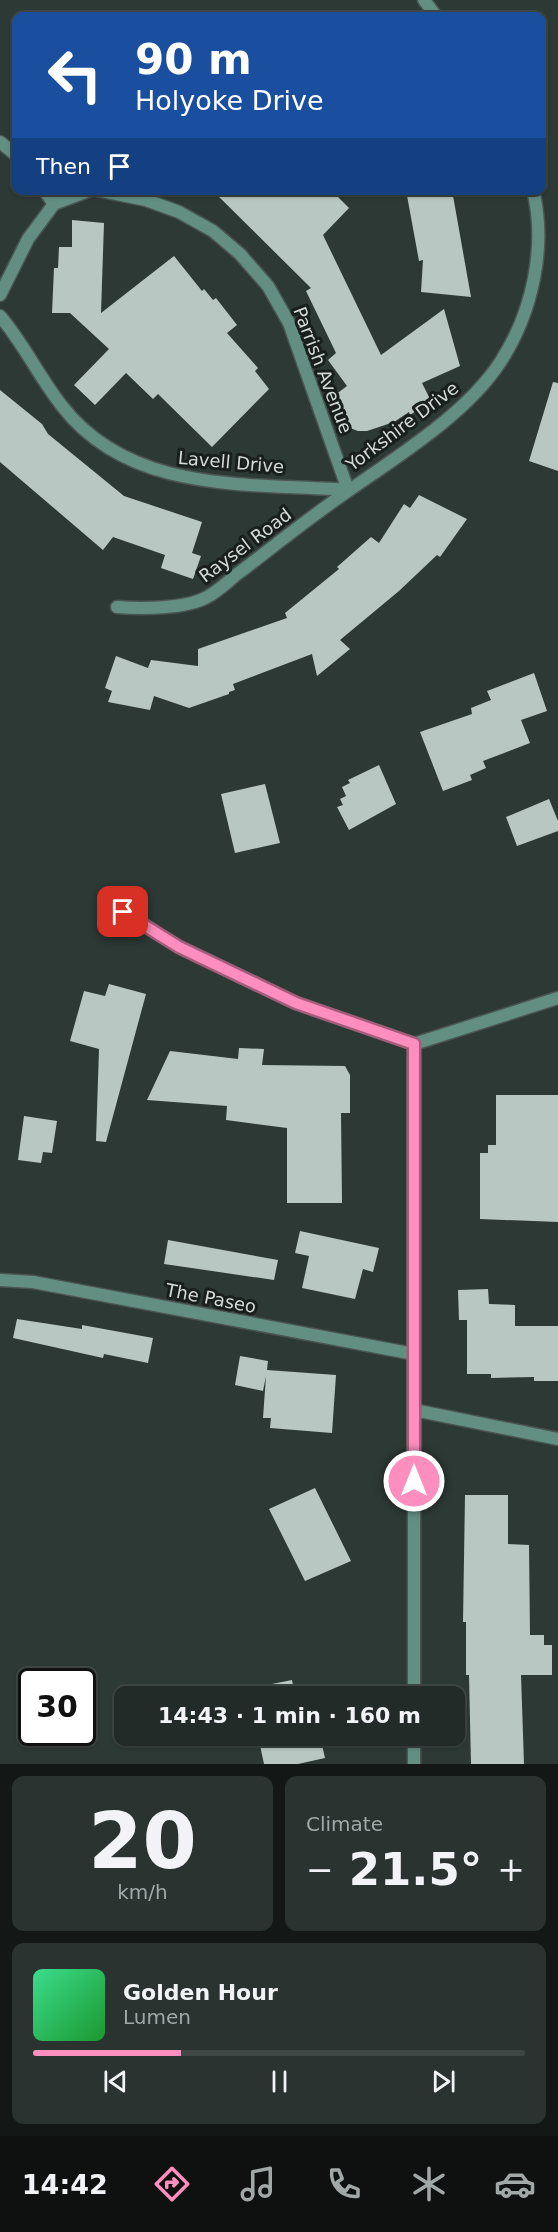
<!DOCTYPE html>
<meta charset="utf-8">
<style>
body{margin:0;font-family:"DejaVu Sans",sans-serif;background:#2a3330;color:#f1f3f6;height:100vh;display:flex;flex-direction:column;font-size:22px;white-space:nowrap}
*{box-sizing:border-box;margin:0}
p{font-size:20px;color:#a2a7a8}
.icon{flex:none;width:33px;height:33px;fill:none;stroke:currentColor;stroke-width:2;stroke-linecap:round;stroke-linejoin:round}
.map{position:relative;height:1764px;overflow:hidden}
.details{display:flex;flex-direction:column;gap:12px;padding:12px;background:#131816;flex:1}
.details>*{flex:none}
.banner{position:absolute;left:12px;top:12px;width:534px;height:183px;border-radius:12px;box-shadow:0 2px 4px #0004,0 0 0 2px #3f4745;background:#1a4fa0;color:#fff;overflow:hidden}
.speed{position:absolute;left:18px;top:1668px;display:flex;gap:12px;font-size:30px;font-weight:700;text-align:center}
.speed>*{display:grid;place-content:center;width:78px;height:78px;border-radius:50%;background:#222b28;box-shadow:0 2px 4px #0004,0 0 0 2px #3f4745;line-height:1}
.speed .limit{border:3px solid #111;border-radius:9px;background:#fff;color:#111}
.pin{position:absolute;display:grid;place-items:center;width:51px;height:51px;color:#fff;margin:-26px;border-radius:12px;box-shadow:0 3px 9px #0006}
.me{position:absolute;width:66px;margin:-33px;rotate:0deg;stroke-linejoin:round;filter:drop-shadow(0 0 4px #0008)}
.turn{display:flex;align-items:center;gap:21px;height:126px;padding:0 24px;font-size:27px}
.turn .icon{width:78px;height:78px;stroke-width:2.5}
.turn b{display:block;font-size:42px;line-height:51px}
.then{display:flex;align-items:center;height:57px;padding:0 24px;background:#0003;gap:12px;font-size:22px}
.big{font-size:45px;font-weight:600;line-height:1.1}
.details .widget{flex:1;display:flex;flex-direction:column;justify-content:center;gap:9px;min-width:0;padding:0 21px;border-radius:12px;background:#2a3330}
.details .dial{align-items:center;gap:0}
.dial b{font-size:78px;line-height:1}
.song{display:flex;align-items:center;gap:18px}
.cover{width:72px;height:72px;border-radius:9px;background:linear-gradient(135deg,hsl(150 70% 55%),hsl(130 70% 35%))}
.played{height:6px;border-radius:3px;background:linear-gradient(90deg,#fe8ebd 30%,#3f4745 30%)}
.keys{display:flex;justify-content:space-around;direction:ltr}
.heat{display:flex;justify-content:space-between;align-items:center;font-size:33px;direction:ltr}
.details .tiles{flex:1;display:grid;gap:12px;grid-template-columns:1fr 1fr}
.widget:last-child{grid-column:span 2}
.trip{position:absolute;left:114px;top:1686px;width:351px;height:60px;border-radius:12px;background:#222b28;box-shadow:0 2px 4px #0004,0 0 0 2px #3f4745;font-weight:600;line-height:60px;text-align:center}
.dock{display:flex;height:96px;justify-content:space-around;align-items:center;background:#0e1110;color:#a2a7a8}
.dock .icon{width:42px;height:42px}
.dock .active{color:#fe8ebd}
.dock b{font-size:27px;color:#f1f3f6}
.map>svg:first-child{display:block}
</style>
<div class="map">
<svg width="558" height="1764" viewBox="0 0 558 1764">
<rect width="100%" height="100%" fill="#2d3935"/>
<path fill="#b9c7c2" d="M 212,190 L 331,190 L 349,208 L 323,235 L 381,355 L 444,309 L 460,366 L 422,383 L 431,401 L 410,415 L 409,412 L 394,422 L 367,431 L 358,431 L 347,427 L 336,413 L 331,398 L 347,386 L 328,360 L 336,353 L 306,291 L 311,288 Z
M 406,190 L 452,190 L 471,297 L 421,292 L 423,260 L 419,261 Z
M 72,220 L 104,223 L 101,313 L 174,256 L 202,291 L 204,289 L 213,300 L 216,298 L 237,325 L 227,333 L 258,368 L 255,371 L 269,389 L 212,447 L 158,394 L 153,399 L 126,373 L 95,405 L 74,385 L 109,349 L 70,313 L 52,313 L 54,268 L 58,268 L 59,247 L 72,247 Z
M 553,382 L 558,383 L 558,471 L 529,461 Z
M 0,390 L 42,424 L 48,434 L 124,496 L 202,522 L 192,553 L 201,556 L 193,579 L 161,568 L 165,555 L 113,537 L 103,550 L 0,462 Z
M 419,495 L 467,519 L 440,557 L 437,555 L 399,591 L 340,640 L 350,649 L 317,676 L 312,654 L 233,684 L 235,690 L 229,692 L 229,694 L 189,708 L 154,696 L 150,710 L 108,702 L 112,691 L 105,688 L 116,656 L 148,668 L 151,660 L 198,666 L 198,649 L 287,618 L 285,613 L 339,569 L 337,567 L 371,537 L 379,543 L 404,504 L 410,508 Z
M 534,673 L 547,711 L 521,720 L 530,743 L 483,761 L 486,768 L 470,775 L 472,780 L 443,791 L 420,732 L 472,714 L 471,708 L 491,700 L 487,691 Z
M 379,765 L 396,804 L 349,830 L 337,807 L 343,805 L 340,799 L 346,796 L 342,787 L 350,783 L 348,780 Z
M 265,784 L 280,843 L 235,853 L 221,794 Z
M 549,799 L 558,821 L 558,831 L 517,846 L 506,817 Z
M 109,984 L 146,994 L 106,1142 L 96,1141 L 99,1049 L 70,1041 L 84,991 L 105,996 Z
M 239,1048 L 264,1049 L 262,1065 L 345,1066 L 350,1075 L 350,1113 L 341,1113 L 342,1203 L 287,1203 L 287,1128 L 226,1120 L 227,1106 L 147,1100 L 170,1051 L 238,1059 Z
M 496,1095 L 558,1095 L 558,1222 L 480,1219 L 480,1153 L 488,1153 L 488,1145 L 496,1145 Z
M 24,1116 L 57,1121 L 52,1153 L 43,1152 L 41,1163 L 18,1160 Z
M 300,1231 L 379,1248 L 373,1272 L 363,1269 L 355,1299 L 302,1288 L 309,1256 L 295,1253 Z
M 168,1240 L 278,1260 L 274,1280 L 164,1264 Z
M 488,1289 L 489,1304 L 515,1305 L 515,1326 L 558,1326 L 558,1381 L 534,1381 L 534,1377 L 491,1378 L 491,1374 L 467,1374 L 467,1320 L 459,1320 L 458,1290 Z
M 17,1319 L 82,1329 L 82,1325 L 153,1338 L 148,1363 L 104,1354 L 103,1358 L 13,1338 Z
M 240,1356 L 268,1361 L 267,1370 L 336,1375 L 332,1433 L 270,1428 L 271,1418 L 263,1418 L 266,1376 L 263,1391 L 235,1385 Z
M 315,1488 L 351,1561 L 305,1581 L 269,1509 Z
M 465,1495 L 508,1495 L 508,1544 L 529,1545 L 530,1635 L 544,1635 L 544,1645 L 552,1645 L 552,1675 L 521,1675 L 524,1764 L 471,1764 L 469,1675 L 466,1675 L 466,1622 L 463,1622 Z
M 292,1680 L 295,1696 L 259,1696 L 257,1687 Z
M 258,1736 L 320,1736 L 325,1758 L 298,1764 L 264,1764 Z"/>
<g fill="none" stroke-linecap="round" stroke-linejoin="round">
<g stroke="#4b5652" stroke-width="15">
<path id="street" d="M 424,0 L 436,16
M 0,142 L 16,155
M 44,190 L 54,204
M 97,190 L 146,200 L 179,212 L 213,231 L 240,254 L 268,286 L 289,323 L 348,490
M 54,204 L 91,190
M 0,295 L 28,239 L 54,204
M 0,316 C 24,344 39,377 62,406 C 130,494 248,483 348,490
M 117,607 C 141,609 186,609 207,597 C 219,591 229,580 240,572 C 265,553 290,533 316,514 C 374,470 462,422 501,361 C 532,313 547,247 533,190
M 124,912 L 179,947 L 296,1003 L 414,1044 L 558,998
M 414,1044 L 414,1696
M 0,1280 L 33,1282 L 414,1354
M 414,1410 L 558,1439
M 414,1736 L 414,1764"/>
</g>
<use href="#street" stroke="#638f82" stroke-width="12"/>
</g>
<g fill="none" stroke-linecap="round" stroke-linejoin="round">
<g stroke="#a55c7b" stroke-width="15">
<path id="route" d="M 123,912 L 179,947 L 296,1003 L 414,1044 L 414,1481"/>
</g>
<use href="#route" stroke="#fe8ebd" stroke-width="10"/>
</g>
<g text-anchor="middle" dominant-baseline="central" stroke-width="6" stroke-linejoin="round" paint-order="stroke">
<g font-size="18" fill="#d3dad7" stroke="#191f1d">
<text transform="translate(323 370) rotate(69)">Parrish Avenue</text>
<text transform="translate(402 426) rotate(-37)">Yorkshire Drive</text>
<text transform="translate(231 462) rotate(5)">Lavell Drive</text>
<text transform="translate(245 545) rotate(-37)">Raysel Road</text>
<text transform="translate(211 1298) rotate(11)">The Paseo</text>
</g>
</g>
</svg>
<div class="speed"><div class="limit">30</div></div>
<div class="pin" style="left:123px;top:912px;background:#d93025"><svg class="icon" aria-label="arrive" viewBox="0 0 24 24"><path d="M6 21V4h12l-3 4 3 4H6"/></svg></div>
<svg class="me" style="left:414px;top:1481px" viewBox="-20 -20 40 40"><circle r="17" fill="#fe8ebd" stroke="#fff" stroke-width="3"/><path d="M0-11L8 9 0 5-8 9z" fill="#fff"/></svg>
<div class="trip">14:43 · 1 min · 160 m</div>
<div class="banner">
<div class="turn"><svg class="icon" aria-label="left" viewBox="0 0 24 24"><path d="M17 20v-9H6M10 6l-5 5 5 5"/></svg><div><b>90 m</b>Holyoke Drive</div></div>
<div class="then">Then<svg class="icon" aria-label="arrive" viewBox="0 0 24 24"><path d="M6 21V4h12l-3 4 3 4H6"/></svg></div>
</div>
</div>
<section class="details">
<div class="tiles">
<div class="widget dial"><b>20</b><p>km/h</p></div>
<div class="widget"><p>Climate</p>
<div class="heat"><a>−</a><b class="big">21.5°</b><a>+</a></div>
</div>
<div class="widget">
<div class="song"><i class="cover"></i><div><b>Golden Hour</b><p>Lumen</p></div></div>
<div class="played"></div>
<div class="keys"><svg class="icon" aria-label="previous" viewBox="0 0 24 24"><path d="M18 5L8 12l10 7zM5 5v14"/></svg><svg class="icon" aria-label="pause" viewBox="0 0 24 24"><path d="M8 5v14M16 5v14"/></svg><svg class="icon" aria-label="next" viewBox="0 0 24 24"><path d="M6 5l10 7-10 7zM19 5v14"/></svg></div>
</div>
</div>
</section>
<nav class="dock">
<b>14:42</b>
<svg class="icon active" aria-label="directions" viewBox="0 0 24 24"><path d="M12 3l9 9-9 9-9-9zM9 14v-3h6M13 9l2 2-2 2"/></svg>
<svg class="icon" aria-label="music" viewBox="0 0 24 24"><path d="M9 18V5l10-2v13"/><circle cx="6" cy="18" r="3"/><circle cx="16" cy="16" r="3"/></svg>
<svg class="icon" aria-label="phone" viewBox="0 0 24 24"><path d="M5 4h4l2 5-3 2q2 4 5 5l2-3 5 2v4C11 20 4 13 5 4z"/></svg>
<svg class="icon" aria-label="climate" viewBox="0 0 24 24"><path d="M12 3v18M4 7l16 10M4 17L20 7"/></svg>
<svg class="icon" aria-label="car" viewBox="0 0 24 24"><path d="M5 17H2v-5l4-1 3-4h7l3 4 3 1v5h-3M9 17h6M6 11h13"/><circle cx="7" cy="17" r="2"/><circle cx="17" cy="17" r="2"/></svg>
</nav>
